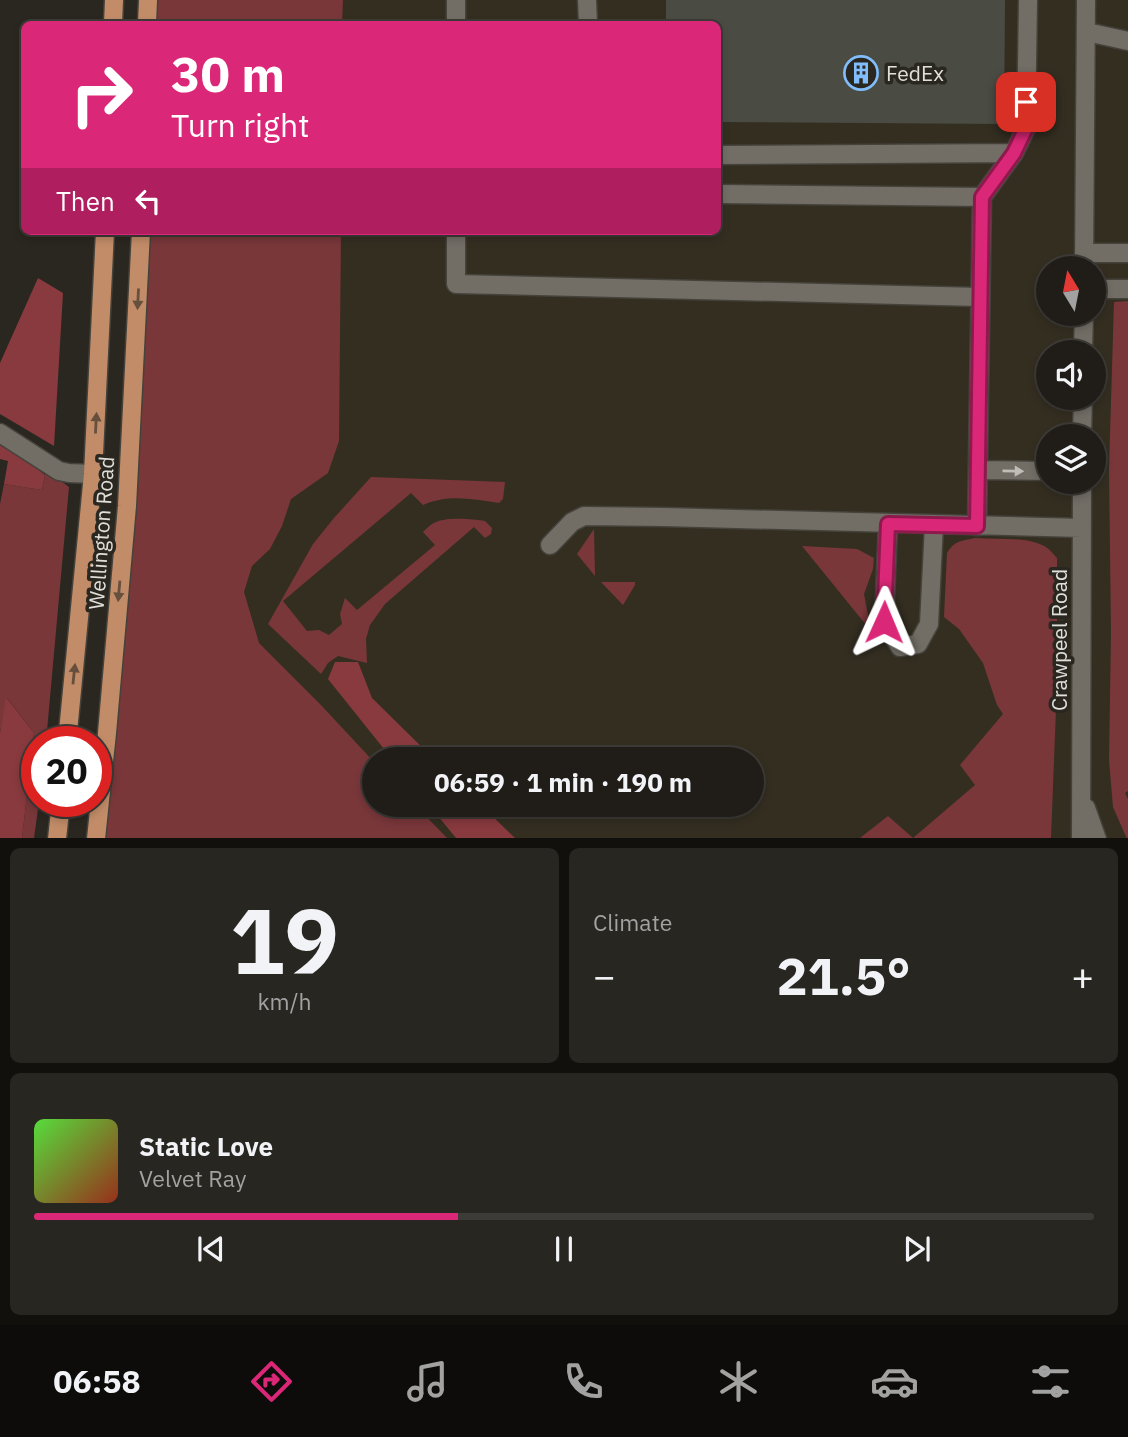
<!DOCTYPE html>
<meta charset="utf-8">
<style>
body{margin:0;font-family:"IBM Plex Sans",sans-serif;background:#282621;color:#f1f3f6;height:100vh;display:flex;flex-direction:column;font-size:26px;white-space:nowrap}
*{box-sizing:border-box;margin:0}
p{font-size:23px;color:#a2a2a2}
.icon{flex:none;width:38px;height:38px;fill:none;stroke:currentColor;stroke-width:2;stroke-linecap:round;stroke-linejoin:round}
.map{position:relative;height:838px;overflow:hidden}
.drawer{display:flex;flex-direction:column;gap:10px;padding:10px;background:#12100d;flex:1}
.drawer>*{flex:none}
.guide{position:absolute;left:21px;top:21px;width:700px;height:214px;border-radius:10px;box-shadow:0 4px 10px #0003,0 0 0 2px #3d3b37;background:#db2777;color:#fff;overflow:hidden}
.needle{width:46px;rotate:350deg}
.tools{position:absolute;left:1036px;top:256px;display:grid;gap:14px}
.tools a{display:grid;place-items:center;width:70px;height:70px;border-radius:50%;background:#201d18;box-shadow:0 4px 10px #0003,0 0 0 2px #3d3b37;font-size:35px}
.speed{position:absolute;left:21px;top:726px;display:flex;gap:14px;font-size:35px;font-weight:700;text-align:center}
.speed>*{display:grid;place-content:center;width:91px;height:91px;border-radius:50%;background:#201d18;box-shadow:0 4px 10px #0003,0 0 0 2px #3d3b37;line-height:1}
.speed .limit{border:10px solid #d22;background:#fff;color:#111}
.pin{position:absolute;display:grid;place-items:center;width:60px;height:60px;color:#fff;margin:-30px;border-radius:14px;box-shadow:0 4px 10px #0006}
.me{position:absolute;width:77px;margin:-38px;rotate:1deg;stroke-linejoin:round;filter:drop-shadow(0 0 5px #0008)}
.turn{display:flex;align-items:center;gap:24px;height:147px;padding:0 35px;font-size:32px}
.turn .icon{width:91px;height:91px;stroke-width:2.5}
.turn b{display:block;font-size:49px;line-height:60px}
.then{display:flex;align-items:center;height:66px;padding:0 35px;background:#0003;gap:14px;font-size:26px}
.big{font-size:52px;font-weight:700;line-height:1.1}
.drawer .tile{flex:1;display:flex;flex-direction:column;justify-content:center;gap:10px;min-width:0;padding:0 24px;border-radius:10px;background:#282621}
.drawer .dial{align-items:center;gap:0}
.dial b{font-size:91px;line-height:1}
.song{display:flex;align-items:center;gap:21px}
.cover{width:84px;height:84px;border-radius:10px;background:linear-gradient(135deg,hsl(110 70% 55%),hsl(10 70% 35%))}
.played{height:7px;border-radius:4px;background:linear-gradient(90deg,#db2777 40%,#3d3b37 40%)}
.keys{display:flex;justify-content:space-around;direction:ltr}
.heat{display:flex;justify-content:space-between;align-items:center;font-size:38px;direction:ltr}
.drawer .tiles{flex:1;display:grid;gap:10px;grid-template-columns:1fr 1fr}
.tile:last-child{grid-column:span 2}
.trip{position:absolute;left:362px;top:747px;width:402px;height:70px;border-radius:35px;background:#201d18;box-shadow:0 4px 10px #0003,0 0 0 2px #3d3b37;font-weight:700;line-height:70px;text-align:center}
.tab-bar{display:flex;height:112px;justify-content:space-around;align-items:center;background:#0d0c0a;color:#a2a2a2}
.tab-bar .icon{width:49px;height:49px}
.tab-bar .selected{color:#db2777}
.tab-bar b{font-size:32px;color:#f1f3f6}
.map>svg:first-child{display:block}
</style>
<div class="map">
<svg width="1128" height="839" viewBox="0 0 1128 839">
<rect width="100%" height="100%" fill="#2a2720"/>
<path fill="#342e21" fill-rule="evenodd" d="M 148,0 L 1128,0 L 1128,838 L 440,838 L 410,805 L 752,805 L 752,760 L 374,760 L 374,765 L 321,705 L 200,584 L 141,231 L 718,231 L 718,24 L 147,24 ZM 1048,268 L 1094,268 L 1094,313 L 1048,313 ZM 1048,352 L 1094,352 L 1094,397 L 1048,397 ZM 1048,436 L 1094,436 L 1094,481 L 1048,481 Z"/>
<path fill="#79373a" d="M 148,0 L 343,0 L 342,24 L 147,24 Z
M 141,231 L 341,231 L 339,441 L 328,473 L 291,499 L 282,526 L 270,549 L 252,566 L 244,592 L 259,643 L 321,705 L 374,762 L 374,805 L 415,805 L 447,838 L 96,839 Z
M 1128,301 L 1128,791 L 1125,793 L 1128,799 L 1128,838 L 1127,839 L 1113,807 L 1109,760 L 1111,633 L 1109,468 L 1114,302 Z
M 46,470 L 69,487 L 46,742 L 37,742 L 37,802 L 39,802 L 34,838 L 22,838 L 34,733 L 7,698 L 0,733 L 0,504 L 4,484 L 42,490 Z
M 371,477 L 505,482 L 503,499 L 499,503 C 472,499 448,494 423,505 L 411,493 L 283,601 L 307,631 L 319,630 L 329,635 L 342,624 L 340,614 L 345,598 L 357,610 L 435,545 L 423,532 C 426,529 429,526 432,524 C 444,516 472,519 485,521 L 492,528 L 491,534 L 485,538 L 474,527 L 385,604 L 370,625 L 366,639 L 367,663 L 338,656 L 328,663 L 321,674 L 268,624 L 313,544 L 334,518 Z
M 594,529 L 595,576 L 577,554 Z
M 975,538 C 997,540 1025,536 1044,546 C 1050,549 1053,554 1057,558 L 1057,683 L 1051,838 L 860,838 L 888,816 L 913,838 L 975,785 L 960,765 L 1003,714 L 997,705 L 983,663 L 959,629 L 944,617 L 947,553 C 955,540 962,541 975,538 Z
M 802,546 L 857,549 L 874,558 L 873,569 L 864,594 L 871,631 Z
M 601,582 L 635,582 L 635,585 L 623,605 Z"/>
<path fill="#893a3e" d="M 38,278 L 63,293 L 54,446 L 0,414 L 0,363 Z
M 0,441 L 19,454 L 45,475 L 42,490 L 4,484 L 8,461 L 0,459 Z
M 335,662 L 358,662 L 372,698 L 434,759 L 392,759 L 328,679 Z
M 6,697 L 34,733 L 22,838 L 0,838 L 0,733 Z
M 429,805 L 481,805 L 515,838 L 456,838 Z"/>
<path fill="#4a4c44" d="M 666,0 L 1005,0 L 1004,124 L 718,122 L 718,24 L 666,24 Z"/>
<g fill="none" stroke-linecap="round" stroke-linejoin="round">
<g stroke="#44423b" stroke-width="21">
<path id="minor" d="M 587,0 L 588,24
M 456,24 L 456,0
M 1087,32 L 1128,41
M 718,155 L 1014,153
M 718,194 L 982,197
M 456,231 L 456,284 L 979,297
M 1084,253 L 1128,253
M 1084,268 L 1086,0
M 1094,289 L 1128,289
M 1083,352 L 1084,313
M 0,433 L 59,471 L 69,473 L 93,474
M 1082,436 L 1083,397
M 978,470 L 1048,471
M 888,524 L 884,622 L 900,647 L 918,644 L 929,624 L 934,525
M 977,526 L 982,197 L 1014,153 L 1026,128 L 1028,0
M 550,545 L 572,522 L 584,516 L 664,517 L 1082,528
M 1086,808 L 1097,839
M 1081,839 L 1082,481"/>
</g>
<g stroke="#44423b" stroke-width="21">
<path id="major" d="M 113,24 L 114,0
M 147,24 L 148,0
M 67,742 L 93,474 L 105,231
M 57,839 L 61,802
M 96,839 L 107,733 L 127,506 L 141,231"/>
</g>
<use href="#minor" stroke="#726e66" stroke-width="18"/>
<use href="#major" stroke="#c28c68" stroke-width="18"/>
</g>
<defs><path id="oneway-solid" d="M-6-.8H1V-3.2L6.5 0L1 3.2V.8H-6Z" transform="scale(1.75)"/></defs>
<g fill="#674f3d">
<use href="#oneway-solid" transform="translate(138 299) rotate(93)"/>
<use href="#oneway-solid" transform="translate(96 423) rotate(-87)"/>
<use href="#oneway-solid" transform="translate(119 591) rotate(95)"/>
<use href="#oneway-solid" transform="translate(74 674) rotate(-84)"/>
</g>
<use fill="#c0bdb7" href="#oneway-solid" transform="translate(1013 471) rotate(1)"/>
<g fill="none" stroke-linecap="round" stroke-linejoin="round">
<g stroke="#8e194d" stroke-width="18">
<path id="route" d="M 884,622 L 888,524 L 977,526 L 982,197 L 1014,153 L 1026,128 L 1026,102"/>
</g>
<use href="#route" stroke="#db2777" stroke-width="12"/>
</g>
<defs>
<g id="building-ring" transform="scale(1.75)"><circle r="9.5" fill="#2a2720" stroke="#80bdfa" stroke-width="1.5"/><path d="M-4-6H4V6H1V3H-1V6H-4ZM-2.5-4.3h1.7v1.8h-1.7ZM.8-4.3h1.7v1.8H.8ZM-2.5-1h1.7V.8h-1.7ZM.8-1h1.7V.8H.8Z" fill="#80bdfa"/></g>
</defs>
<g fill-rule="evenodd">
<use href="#building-ring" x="861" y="73"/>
</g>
<g text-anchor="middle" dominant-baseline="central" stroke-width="7" stroke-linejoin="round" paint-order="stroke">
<g font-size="21" fill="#e1dfda" stroke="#2a2720" text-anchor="start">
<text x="886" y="73">FedEx</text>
</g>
<g font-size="21" fill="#e1dfda" stroke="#2a2720">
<text transform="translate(101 533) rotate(-86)">Wellington Road</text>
<text transform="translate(1059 640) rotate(-90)">Crawpeel Road</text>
</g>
</g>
</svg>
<div class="tools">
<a><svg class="needle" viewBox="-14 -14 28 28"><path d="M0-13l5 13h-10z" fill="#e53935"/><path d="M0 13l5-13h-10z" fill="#a2a2a2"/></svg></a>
<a><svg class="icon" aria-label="sound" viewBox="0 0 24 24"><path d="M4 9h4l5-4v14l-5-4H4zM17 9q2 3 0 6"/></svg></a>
<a><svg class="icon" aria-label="layers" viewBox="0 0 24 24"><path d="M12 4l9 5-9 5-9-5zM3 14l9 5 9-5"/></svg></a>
</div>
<div class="speed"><div class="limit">20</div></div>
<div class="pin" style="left:1026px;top:102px;background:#d93025"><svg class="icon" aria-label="arrive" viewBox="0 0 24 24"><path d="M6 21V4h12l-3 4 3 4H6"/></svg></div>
<svg class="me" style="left:884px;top:622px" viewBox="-20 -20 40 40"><path d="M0-17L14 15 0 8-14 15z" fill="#db2777" stroke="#fff" stroke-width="4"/></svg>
<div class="trip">06:59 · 1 min · 190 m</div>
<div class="guide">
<div class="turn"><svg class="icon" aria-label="right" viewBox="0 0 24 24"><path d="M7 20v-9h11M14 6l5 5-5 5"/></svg><div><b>30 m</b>Turn right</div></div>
<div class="then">Then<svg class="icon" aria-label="left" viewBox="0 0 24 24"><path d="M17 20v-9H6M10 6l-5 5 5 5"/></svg></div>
</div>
</div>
<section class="drawer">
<div class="tiles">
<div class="tile dial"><b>19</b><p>km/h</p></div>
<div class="tile"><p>Climate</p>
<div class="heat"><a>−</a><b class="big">21.5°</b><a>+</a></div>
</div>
<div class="tile">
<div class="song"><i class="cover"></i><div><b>Static Love</b><p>Velvet Ray</p></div></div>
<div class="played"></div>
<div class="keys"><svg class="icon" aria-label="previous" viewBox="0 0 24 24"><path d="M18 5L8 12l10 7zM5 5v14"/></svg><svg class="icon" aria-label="pause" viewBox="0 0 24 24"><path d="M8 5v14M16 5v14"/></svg><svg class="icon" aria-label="next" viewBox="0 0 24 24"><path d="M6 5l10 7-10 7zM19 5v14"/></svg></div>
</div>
</div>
</section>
<nav class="tab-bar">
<b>06:58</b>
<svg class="icon selected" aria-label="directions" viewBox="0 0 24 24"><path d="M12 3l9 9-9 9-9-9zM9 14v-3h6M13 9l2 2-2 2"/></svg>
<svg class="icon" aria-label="music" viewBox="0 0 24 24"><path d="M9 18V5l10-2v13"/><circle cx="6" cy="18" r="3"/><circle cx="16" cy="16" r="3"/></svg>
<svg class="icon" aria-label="phone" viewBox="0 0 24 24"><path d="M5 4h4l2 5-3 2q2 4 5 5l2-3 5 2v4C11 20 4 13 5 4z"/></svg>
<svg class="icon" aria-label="climate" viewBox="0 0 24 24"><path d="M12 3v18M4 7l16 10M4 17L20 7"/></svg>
<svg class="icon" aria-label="car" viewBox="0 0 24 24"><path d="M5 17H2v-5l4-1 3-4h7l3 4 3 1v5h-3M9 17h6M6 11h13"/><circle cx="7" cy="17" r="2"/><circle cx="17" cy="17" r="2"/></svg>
<svg class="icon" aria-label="filters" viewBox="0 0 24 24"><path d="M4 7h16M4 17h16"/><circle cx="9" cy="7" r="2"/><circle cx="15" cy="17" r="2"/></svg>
</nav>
